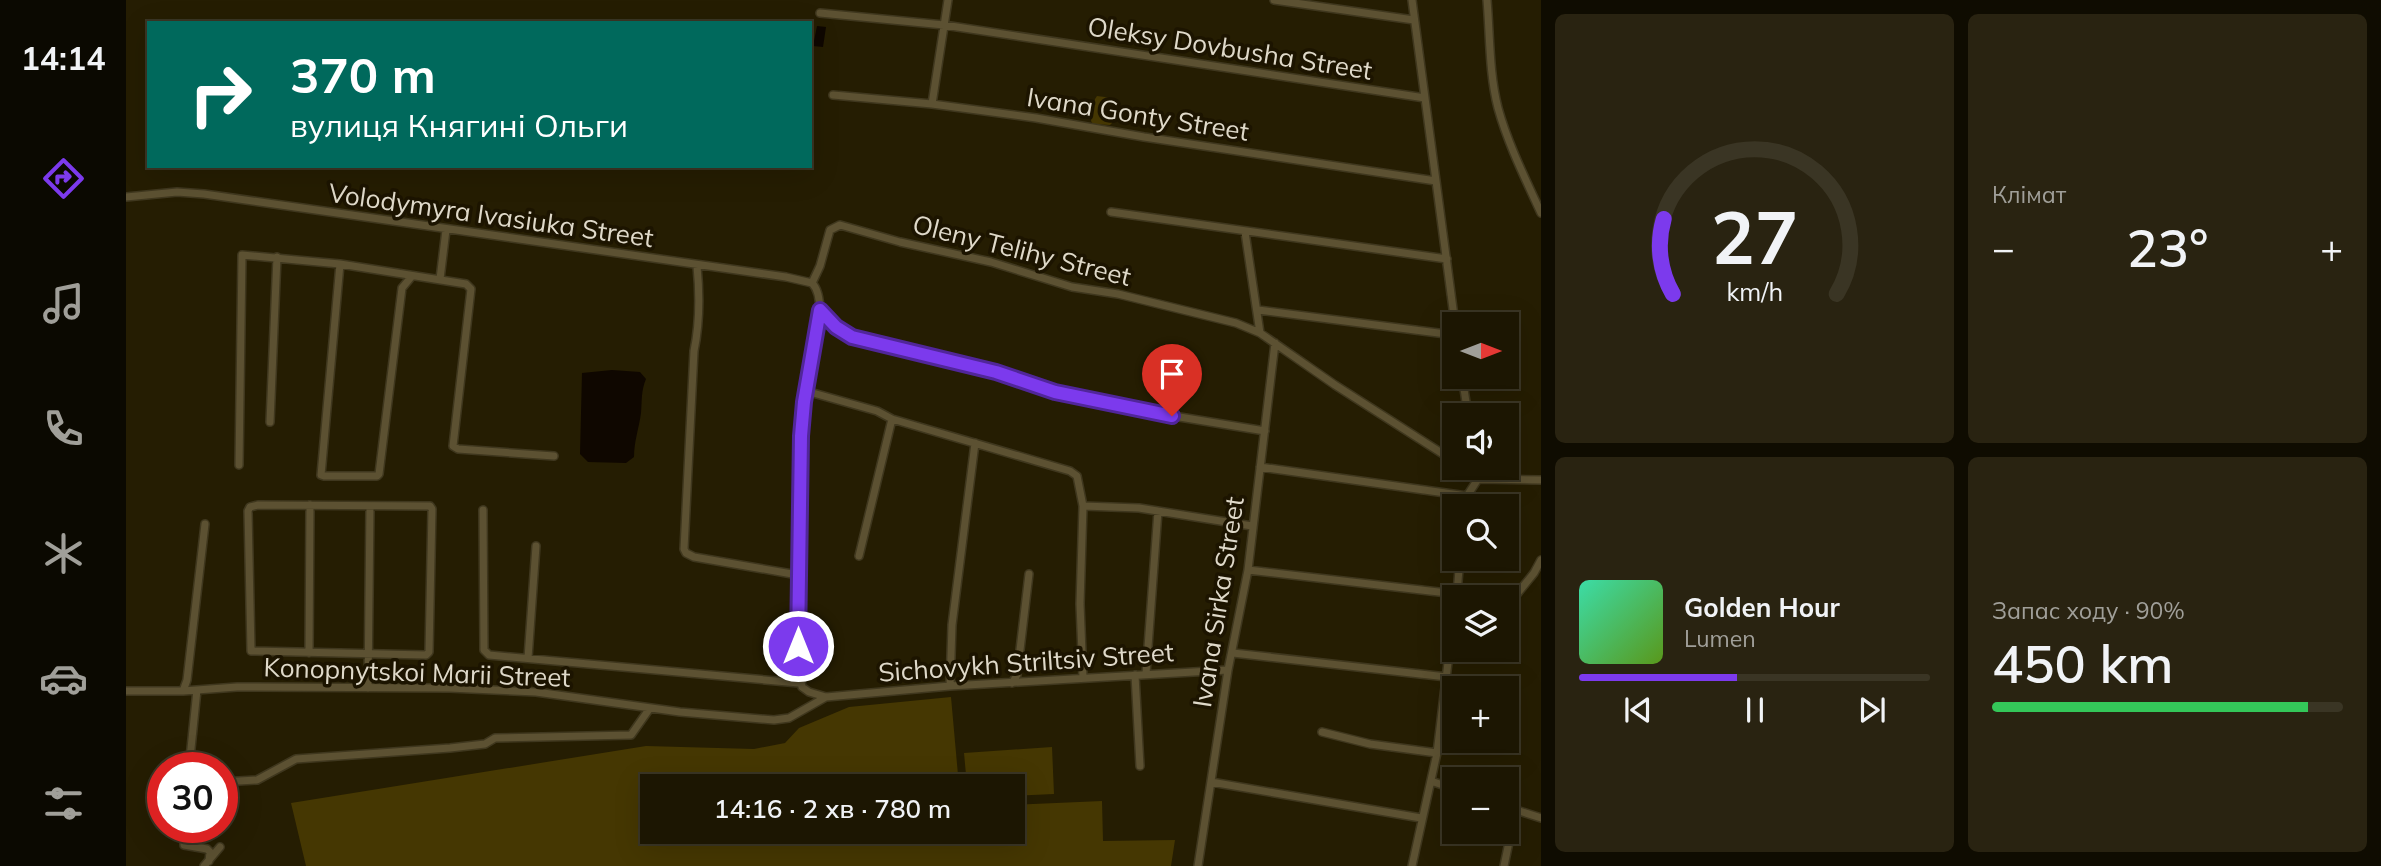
<!DOCTYPE html>
<html lang="uk">
<meta charset="utf-8">
<style>
body{margin:0;font-family:Mulish,sans-serif;background:#292311;color:#f1f3f6;height:100vh;display:flex;flex-direction:column;font-size:26px;white-space:nowrap}
*{box-sizing:border-box;margin:0}
p{font-size:23px;color:#a09f99}
.icon{flex:none;width:38px;height:38px;fill:none;stroke:currentColor;stroke-width:2;stroke-linecap:round;stroke-linejoin:round}
.map{position:relative;flex:1;overflow:hidden}
.sheet{display:flex;flex-direction:column;gap:14px;padding:14px;background:#0f0c01;width:840px}
.sheet>*{flex:none}
.top-card{position:absolute;left:21px;top:21px;width:665px;height:147px;border-radius:0px;box-shadow:0 7px 28px #0002,0 0 0 2px #3a3524;background:#00695c;color:#fff;overflow:hidden}
.needle{width:46px;rotate:90deg}
.fabs{position:absolute;left:1316px;top:312px;display:grid;gap:14px}
.fabs a{display:grid;place-items:center;width:77px;height:77px;border-radius:0px;background:#1c1602;box-shadow:0 7px 28px #0002,0 0 0 2px #3a3524;font-size:35px}
.speed{position:absolute;left:21px;top:752px;display:flex;gap:14px;font-size:35px;font-weight:700;text-align:center}
.speed>*{display:grid;place-content:center;width:91px;height:91px;border-radius:50%;background:#1c1602;box-shadow:0 7px 28px #0002,0 0 0 2px #3a3524;line-height:1}
.speed .limit{border:10px solid #d22;background:#fff;color:#111}
.pin{position:absolute;display:grid;place-items:center;width:60px;height:60px;color:#fff;margin:-72px -30px;border-radius:50% 50% 50% 0;rotate:-45deg;box-shadow:0 0 7px #0007}
.pin .icon{rotate:45deg}
.me{position:absolute;width:77px;margin:-38px;rotate:0deg;stroke-linejoin:round;filter:drop-shadow(0 0 5px #0008)}
.turn{display:flex;align-items:center;gap:24px;height:147px;padding:0 28px;font-size:32px}
.turn .icon{width:91px;height:91px;stroke-width:2.5}
.turn b{display:block;font-size:49px;line-height:60px}
.big{font-size:52px;font-weight:600;line-height:1.1}
.sheet .tile{flex:1;display:flex;flex-direction:column;justify-content:center;gap:10px;min-width:0;padding:0 24px;border-radius:10px;background:#292311}
.sheet .dial{align-items:center;gap:0}
.dial svg{height:182px;overflow:visible;fill:none;stroke:#3a3524;stroke-width:7;stroke-linecap:round;text-anchor:middle}
.dial text{fill:#f1f3f6;stroke:none}
.song{display:flex;align-items:center;gap:21px}
.cover{width:84px;height:84px;border-radius:10px;background:linear-gradient(135deg,hsl(160 70% 55%),hsl(90 70% 35%))}
.played{height:7px;border-radius:4px;background:linear-gradient(90deg,#7c3aed 45%,#3a3524 45%)}
.keys{display:flex;justify-content:space-around;direction:ltr}
.heat{display:flex;justify-content:space-between;align-items:center;font-size:38px;direction:ltr}
.charge{height:10px;border-radius:5px;background:linear-gradient(90deg,#34c759 90%,#3a3524 0)}
.sheet .tiles{flex:1;display:grid;gap:14px;grid-template-columns:repeat(2,1fr)}
.trip{position:absolute;left:514px;top:774px;width:385px;height:70px;border-radius:0px;background:#1c1602;box-shadow:0 7px 28px #0002,0 0 0 2px #3a3524;font-weight:600;line-height:70px;text-align:center}
main{display:flex;flex:1;min-height:0}
.tab-bar{display:flex;flex-direction:column;width:126px;justify-content:space-around;align-items:center;background:#0b0901;color:#a09f99}
.tab-bar .icon{width:49px;height:49px}
.tab-bar .current{color:#7c3aed}
.tab-bar b{font-size:32px;color:#f1f3f6}
.map>svg:first-child{display:block}
</style>
<main>
<nav class="tab-bar">
<b>14:14</b>
<svg class="icon current" aria-label="directions" viewBox="0 0 24 24"><path d="M12 3l9 9-9 9-9-9zM9 14v-3h6M13 9l2 2-2 2"/></svg>
<svg class="icon" aria-label="music" viewBox="0 0 24 24"><path d="M9 18V5l10-2v13"/><circle cx="6" cy="18" r="3"/><circle cx="16" cy="16" r="3"/></svg>
<svg class="icon" aria-label="phone" viewBox="0 0 24 24"><path d="M5 4h4l2 5-3 2q2 4 5 5l2-3 5 2v4C11 20 4 13 5 4z"/></svg>
<svg class="icon" aria-label="climate" viewBox="0 0 24 24"><path d="M12 3v18M4 7l16 10M4 17L20 7"/></svg>
<svg class="icon" aria-label="car" viewBox="0 0 24 24"><path d="M5 17H2v-5l4-1 3-4h7l3 4 3 1v5h-3M9 17h6M6 11h13"/><circle cx="7" cy="17" r="2"/><circle cx="17" cy="17" r="2"/></svg>
<svg class="icon" aria-label="filters" viewBox="0 0 24 24"><path d="M4 7h16M4 17h16"/><circle cx="9" cy="7" r="2"/><circle cx="15" cy="17" r="2"/></svg>
</nav>
<div class="map">
<svg width="1415" height="866" viewBox="0 0 1415 866">
<rect width="100%" height="100%" fill="#251d02"/>
<path fill="#453702" d="M 971,96 L 987,98 L 989,104 L 986,123 L 984,125 L 967,124 L 965,121 L 969,99 Z
M 825,697 L 833,786 L 527,786 L 527,831 L 887,831 L 887,805 L 976,801 L 977,841 L 1049,840 L 1045,866 L 180,866 L 165,803 L 520,746 L 628,749 L 659,743 L 673,728 L 723,707 Z
M 926,747 L 928,794 L 887,796 L 887,786 L 841,786 L 838,753 Z"/>
<path fill="#0f0700" d="M 691,26 L 700,27 L 697,47 L 687,46 Z
M 486,370 L 514,372 L 520,379 C 515,391 516,400 515,413 C 513,428 508,441 508,457 L 500,463 L 462,462 L 454,454 L 456,373 Z"/>
<g fill="none" stroke-linecap="round" stroke-linejoin="round">
<g stroke="#3f371e" stroke-width="10">
<path id="minor" d="M 1148,0 L 1288,20
M 1286,0 L 1329,324
M 1361,0 C 1364,35 1363,73 1372,108 C 1382,144 1399,178 1415,213
M 694,13 L 818,25 L 1299,98
M 707,95 L 806,104 L 910,118 L 1018,137 L 1310,181
M 806,104 L 822,0
M 0,197 L 51,192 L 78,194 L 660,277 L 686,283
M 985,212 L 1321,259
M 1119,232 L 1134,333
M 571,266 C 574,296 574,322 568,351 L 558,549 L 560,553 L 568,557 L 672,575
M 286,276 L 276,288 L 253,474 L 251,476 L 198,476 L 195,475 L 214,264 L 340,284 L 345,289 L 327,446 L 332,449 L 428,456
M 314,279 L 320,230
M 686,283 C 706,303 682,376 678,403 C 674,433 674,464 673,494 C 672,550 672,606 671,661 L 676,687 L 683,692 L 700,697 L 824,686 L 1102,670
M 686,283 L 694,266 L 704,230 L 714,225 L 774,242 L 865,262 L 946,287 L 992,294 L 1110,323 L 1134,333 L 1209,385 L 1328,461
M 694,310 L 710,327 L 726,337 L 870,372 L 929,392 L 1023,412 L 1139,431
M 1132,310 L 1328,335
M 1336,376 L 1342,415
M 680,391 L 751,411 L 766,419 L 944,471 L 951,476 L 957,506 L 954,604 L 957,678
M 144,422 L 151,257
M 113,465 L 116,255 L 214,264
M 1134,467 L 1341,496
M 1338,467 L 1352,479 L 1415,480
M 132,505 L 304,506 L 306,509 L 303,652 L 300,655 L 125,651 L 122,511 L 124,507 Z
M 957,506 L 1013,508 L 1126,526
M 1340,506 L 1341,496 L 1352,479 L 1349,467
M 357,510 L 358,650 L 363,655 L 673,683
M 733,556 L 766,419
M 1122,570 L 1330,594
M 1331,589 L 1391,594 L 1408,573 L 1415,560
M 1331,593 L 1334,558
M 183,653 L 184,505
M 1107,653 L 1321,677
M 402,658 L 410,546
M 1020,674 L 1032,511
M 1009,675 L 1014,766
M 1321,681 L 1366,688
M 886,683 L 891,675 L 903,574
M 824,686 L 826,625 L 849,443
M 242,688 L 244,506
M 0,691 L 57,691 L 111,687 L 323,688 L 410,692 L 554,712 L 648,720 L 663,718 L 700,697
M 57,691 L 61,680 L 79,524
M 1381,691 L 1387,693
M 1316,722 L 1328,724
M 1196,732 L 1244,744 L 1311,753
M 1381,734 L 1388,737
M 63,768 L 71,690
M 1305,781 L 1328,789
M 96,782 L 131,780 L 170,759 L 324,748 L 359,744 L 369,738 L 505,735 L 524,708
M 1085,782 L 1295,818
M 1381,807 L 1415,818
M 58,828 L 58,845 L 81,849 L 84,852 L 83,861
M 78,866 L 94,847
M 1072,866 L 1102,670 L 1122,570 L 1149,343
M 1286,866 L 1311,753 L 1328,613
M 1378,866 L 1383,842"/>
</g>
<use href="#minor" stroke="#5c5132" stroke-width="7"/>
</g>
<g fill="none" stroke-linecap="round" stroke-linejoin="round">
<g stroke="#51269a" stroke-width="18">
<path id="route" d="M 672,646 L 675,436 L 678,402 L 694,310 L 710,327 L 726,337 L 870,372 L 929,392 L 1046,416"/>
</g>
<use href="#route" stroke="#7c3aed" stroke-width="12"/>
</g>
<g text-anchor="middle" dominant-baseline="central" stroke-width="7" stroke-linejoin="round" paint-order="stroke">
<g font-size="26" fill="#dfd9c9" stroke="#1c1400">
<text transform="translate(1104 48) rotate(9)">Oleksy Dovbusha Street</text>
<text transform="translate(1012 114) rotate(9)">Ivana Gonty Street</text>
<text transform="translate(365 215) rotate(8)">Volodymyra Ivasiuka Street</text>
<text transform="translate(896 250) rotate(14)">Oleny Telihy Street</text>
<text transform="translate(1092 602) rotate(-81)">Ivana Sirka Street</text>
<text transform="translate(900 662) rotate(-4)">Sichovykh Striltsiv Street</text>
<text transform="translate(291 672) rotate(2)">Konopnytskoi Marii Street</text>
</g>
</g>
</svg>
<div class="fabs">
<a><svg class="needle" viewBox="-14 -14 28 28"><path d="M0-13l5 13h-10z" fill="#e53935"/><path d="M0 13l5-13h-10z" fill="#a09f99"/></svg></a>
<a><svg class="icon" aria-label="sound" viewBox="0 0 24 24"><path d="M4 9h4l5-4v14l-5-4H4zM17 9q2 3 0 6"/></svg></a>
<a><svg class="icon" aria-label="search" viewBox="0 0 24 24"><circle cx="10" cy="10" r="6"/><path d="M15 15l6 6"/></svg></a>
<a><svg class="icon" aria-label="layers" viewBox="0 0 24 24"><path d="M12 4l9 5-9 5-9-5zM3 14l9 5 9-5"/></svg></a>
<a>+</a>
<a>−</a>
</div>
<div class="speed"><div class="limit">30</div></div>
<div class="pin" style="left:1046px;top:416px;background:#d93025"><svg class="icon" aria-label="arrive" viewBox="0 0 24 24"><path d="M6 21V4h12l-3 4 3 4H6"/></svg></div>
<svg class="me" style="left:672px;top:646px" viewBox="-20 -20 40 40"><circle r="17" fill="#7c3aed" stroke="#fff" stroke-width="3"/><path d="M0-11L8 9 0 5-8 9z" fill="#fff"/></svg>
<div class="trip">14:16 · 2 хв · 780 m</div>
<div class="top-card">
<div class="turn"><svg class="icon" aria-label="right" viewBox="0 0 24 24"><path d="M7 20v-9h11M14 6l5 5-5 5"/></svg><div><b>370 m</b>вулиця Княгині Ольги</div></div>
</div>
</div>
<section class="sheet">
<div class="tiles">
<div class="tile dial"><svg viewBox="0 0 100 80">
<path d="M14 69A42 42 0 1 1 86 69"/>
<path d="M14 69A42 42 0 0 1 10 36" stroke="#7c3aed"/>
<text x="50" y="56" font-size="32" font-weight="700">27</text>
<text x="50" y="72" font-size="11">km/h</text>
</svg></div>
<div class="tile"><p>Клімат</p>
<div class="heat"><a>−</a><b class="big">23°</b><a>+</a></div>
</div>
<div class="tile">
<div class="song"><i class="cover"></i><div><b>Golden Hour</b><p>Lumen</p></div></div>
<div class="played"></div>
<div class="keys"><svg class="icon" aria-label="previous" viewBox="0 0 24 24"><path d="M18 5L8 12l10 7zM5 5v14"/></svg><svg class="icon" aria-label="pause" viewBox="0 0 24 24"><path d="M8 5v14M16 5v14"/></svg><svg class="icon" aria-label="next" viewBox="0 0 24 24"><path d="M6 5l10 7-10 7zM19 5v14"/></svg></div>
</div>
<div class="tile"><p>Запас ходу · 90%</p><b class="big">450 km</b><div class="charge"></div></div>
</div>
</section>
</main>
